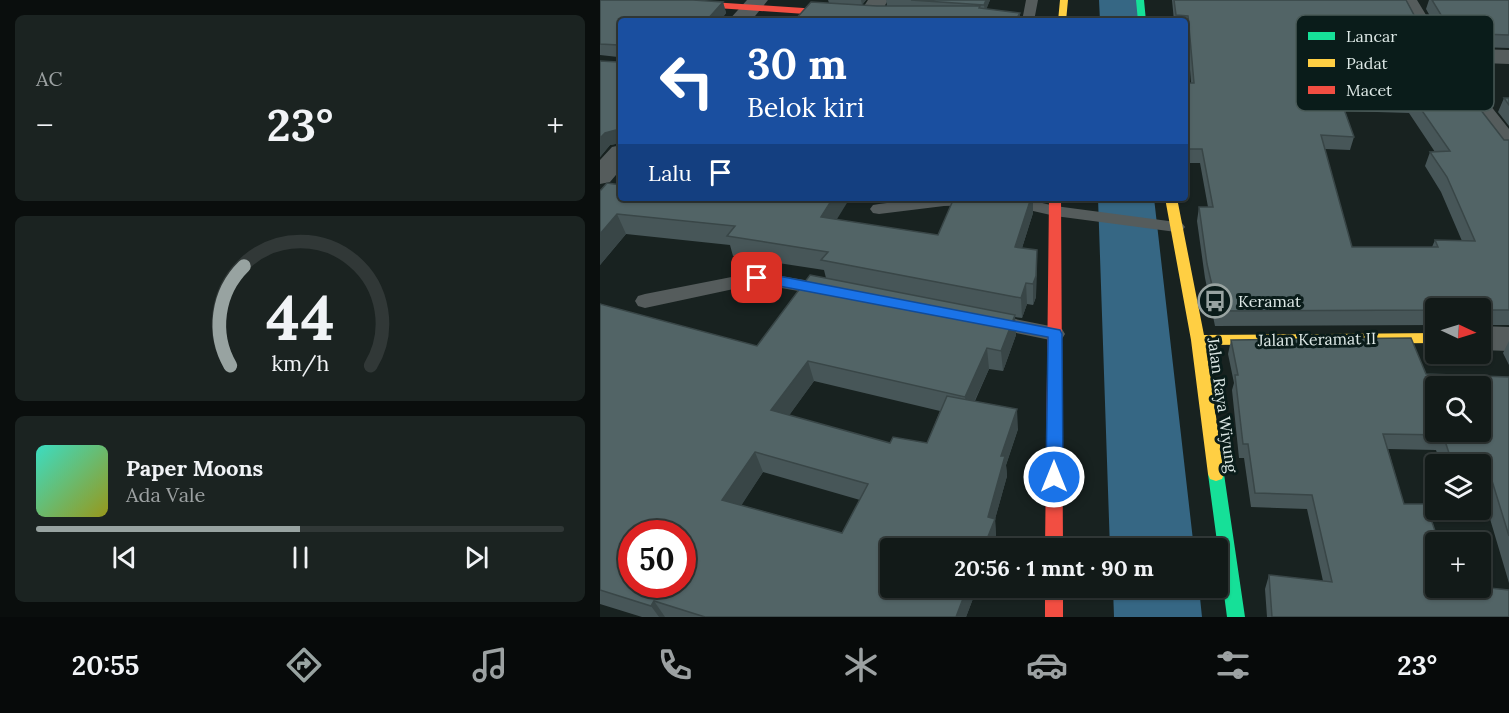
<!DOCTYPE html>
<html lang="id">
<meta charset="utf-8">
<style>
body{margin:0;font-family:Lora,serif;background:#1b2321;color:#f1f3f6;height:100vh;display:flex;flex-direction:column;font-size:22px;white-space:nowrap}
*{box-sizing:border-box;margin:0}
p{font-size:20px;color:#9ca1a2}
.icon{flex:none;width:33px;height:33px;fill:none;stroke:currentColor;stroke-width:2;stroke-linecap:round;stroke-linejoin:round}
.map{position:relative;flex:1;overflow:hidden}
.drawer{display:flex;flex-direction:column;gap:15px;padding:15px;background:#0a0e0d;width:600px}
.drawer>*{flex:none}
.guide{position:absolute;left:18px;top:18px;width:570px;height:183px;border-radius:6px;box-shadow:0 2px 4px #0004,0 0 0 2px #313837;background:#1a4fa0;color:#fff;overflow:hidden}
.needle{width:39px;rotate:94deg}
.fabs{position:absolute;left:825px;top:298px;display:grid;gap:12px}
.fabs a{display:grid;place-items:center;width:66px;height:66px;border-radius:6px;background:#121a18;box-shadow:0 2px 4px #0004,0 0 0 2px #313837;font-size:30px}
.speed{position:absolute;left:18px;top:520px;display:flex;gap:12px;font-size:30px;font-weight:700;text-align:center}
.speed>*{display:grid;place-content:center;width:78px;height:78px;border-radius:50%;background:#121a18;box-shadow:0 2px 4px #0004,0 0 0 2px #313837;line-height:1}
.speed .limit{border:9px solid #d22;background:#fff;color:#111}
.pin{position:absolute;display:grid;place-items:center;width:51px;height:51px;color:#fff;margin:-26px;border-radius:12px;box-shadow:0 3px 9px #0006}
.me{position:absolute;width:66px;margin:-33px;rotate:0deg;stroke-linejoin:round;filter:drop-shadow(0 0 4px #0008)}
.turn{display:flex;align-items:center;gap:21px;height:126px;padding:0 30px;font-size:27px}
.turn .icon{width:78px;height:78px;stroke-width:2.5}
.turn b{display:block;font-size:42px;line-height:51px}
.then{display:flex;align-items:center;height:57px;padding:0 30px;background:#0003;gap:12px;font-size:22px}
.big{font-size:45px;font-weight:800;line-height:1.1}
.drawer .tile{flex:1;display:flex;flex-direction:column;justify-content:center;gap:9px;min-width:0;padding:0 21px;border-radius:9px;background:#1b2321}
.drawer .dial{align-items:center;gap:0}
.dial svg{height:156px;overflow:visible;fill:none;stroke:#313837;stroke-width:7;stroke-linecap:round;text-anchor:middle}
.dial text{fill:#f1f3f6;stroke:none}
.song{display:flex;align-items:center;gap:18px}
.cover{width:72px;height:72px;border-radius:9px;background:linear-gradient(135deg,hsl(170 70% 55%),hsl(60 70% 35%))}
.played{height:6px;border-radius:3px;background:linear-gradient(90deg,#98a3a1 50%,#313837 50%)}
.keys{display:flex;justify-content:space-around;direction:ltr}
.heat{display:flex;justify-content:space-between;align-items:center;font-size:33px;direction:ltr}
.trip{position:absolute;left:280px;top:538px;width:348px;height:60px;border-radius:6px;background:#121a18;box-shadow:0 2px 4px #0004,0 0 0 2px #313837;font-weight:800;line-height:60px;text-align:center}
.dock{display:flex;height:96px;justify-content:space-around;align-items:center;background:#070a0a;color:#9ca1a2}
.dock .icon{width:42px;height:42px}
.dock .on{color:#98a3a1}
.dock b{font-size:27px;color:#f1f3f6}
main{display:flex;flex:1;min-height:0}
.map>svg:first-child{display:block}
</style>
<main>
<section class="drawer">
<div class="tile"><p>AC</p>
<div class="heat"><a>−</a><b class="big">23°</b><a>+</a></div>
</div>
<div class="tile dial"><svg viewBox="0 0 100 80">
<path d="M14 69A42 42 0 1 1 86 69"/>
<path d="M14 69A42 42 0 0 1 21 18" stroke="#98a3a1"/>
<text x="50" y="56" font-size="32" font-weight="700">44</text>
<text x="50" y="72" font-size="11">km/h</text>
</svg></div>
<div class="tile">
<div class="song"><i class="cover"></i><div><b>Paper Moons</b><p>Ada Vale</p></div></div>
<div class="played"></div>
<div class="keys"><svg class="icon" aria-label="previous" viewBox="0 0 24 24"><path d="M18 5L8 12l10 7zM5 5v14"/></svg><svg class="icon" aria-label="pause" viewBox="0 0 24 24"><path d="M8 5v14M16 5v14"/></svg><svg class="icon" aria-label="next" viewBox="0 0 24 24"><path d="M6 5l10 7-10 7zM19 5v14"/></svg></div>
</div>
</section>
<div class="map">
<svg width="909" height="617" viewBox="0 0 909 617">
<rect width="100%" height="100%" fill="#182220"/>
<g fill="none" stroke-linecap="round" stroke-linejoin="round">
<path fill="#366784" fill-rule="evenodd" d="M 499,0 L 539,0 L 542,21 L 500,21 Z
M 498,198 L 554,198 L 594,549 L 510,549 Z
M 513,588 L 599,588 L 602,617 L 514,617 Z"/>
<path fill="#555c5c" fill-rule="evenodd" d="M 426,0 L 438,0 L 434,21 L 422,21 Z
M 327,198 L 421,198 L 455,206 L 576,222 L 582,223 L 585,227 L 582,231 L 576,232 L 455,216 L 420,208 L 377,205 L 344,206 L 279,214 L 273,213 L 270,209 L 273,205 L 279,204 Z
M 157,272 L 228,284 L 235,285 L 238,290 L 235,295 L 228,296 L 157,284 L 45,308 L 38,306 L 35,301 L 38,296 L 45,294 Z
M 390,314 L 455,327 L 462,329 L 465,334 L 462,339 L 455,341 L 383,326 L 380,321 L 383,316 Z"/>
<path fill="#555c5c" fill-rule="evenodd" d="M 147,0 L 168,0 L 151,21 L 128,21 Z
M 268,0 L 288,0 L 277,20 L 261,20 L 258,15 Z
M 797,0 L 817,0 L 846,48 L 909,50 L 909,64 L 856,62 L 909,129 L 909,154 L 900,152 L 827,55 Z
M 21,145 L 21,169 L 10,182 L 0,184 L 0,160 L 12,147 Z
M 880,326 L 909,327 L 909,351 L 880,350 Z"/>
<path fill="#16e098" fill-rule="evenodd" d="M 536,0 L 544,0 L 546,21 L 538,21 Z
M 616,467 L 622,469 L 624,474 L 645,617 L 627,617 L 608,474 L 610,469 Z"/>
<path fill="#ffcf43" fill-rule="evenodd" d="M 460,0 L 468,0 L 466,21 L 458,21 Z
M 565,198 L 577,198 L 604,335 L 836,333 L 836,343 L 606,345 L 624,474 L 622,479 L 616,481 L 610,479 L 608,474 L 591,340 Z"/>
<path fill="#f24e42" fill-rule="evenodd" d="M 40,0 L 81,0 L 249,11 L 253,14 L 249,17 L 44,3 Z
M 449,198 L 461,198 L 463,549 L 445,549 Z
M 445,588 L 463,588 L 463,617 L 445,617 Z"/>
</g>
<path fill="#475658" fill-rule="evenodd" d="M 0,0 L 93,0 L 123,2 L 126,13 L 120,21 L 21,21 L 21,143 L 10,145 L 0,157 L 0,61 L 18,62 L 18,57 L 0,55 Z
M 228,0 L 266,0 L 262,5 L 287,6 L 286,0 L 390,0 L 386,9 L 420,21 L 229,3 Z
M 572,0 L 806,0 L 829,43 L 904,140 L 909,140 L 909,325 L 880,325 L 880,309 L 836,309 L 836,325 L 615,326 L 605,278 L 597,221 L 599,207 L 608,207 L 600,163 L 585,163 L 585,83 L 591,83 L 587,28 L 585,28 L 585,21 L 574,21 ZM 745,111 L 809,113 L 835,152 L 830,152 L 825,166 L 841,192 L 862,241 L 835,240 L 832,247 L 752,247 L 725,149 L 750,150 L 754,137 Z
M 829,0 L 909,0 L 909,48 L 847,46 L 826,9 Z
M 904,98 L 909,98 L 909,126 L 898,112 Z
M 0,191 L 237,220 L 338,235 L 354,198 L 433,198 L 433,213 L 422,248 L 437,250 L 436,297 L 433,305 L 427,304 L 422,318 L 415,317 L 416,335 L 403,371 L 389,369 L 375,401 L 418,429 L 406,465 L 407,476 L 395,519 L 396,538 L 392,549 L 291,549 L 377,588 L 366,617 L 42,617 L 0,604 L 0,304 L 157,346 L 226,278 L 224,270 L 133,256 L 130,245 L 26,234 L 0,265 ZM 214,381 L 340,411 L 327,443 L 290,443 L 189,415 ZM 163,472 L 260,500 L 242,533 L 141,505 Z
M 631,340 L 826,374 L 909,377 L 909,583 L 880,485 L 880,465 L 841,465 L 836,450 L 788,449 L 804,504 L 836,588 L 909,617 L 667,617 L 665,589 L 669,575 L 723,581 L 707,509 L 651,507 L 644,458 L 639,458 L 632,390 L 634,383 L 628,354 Z
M 909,341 L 909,365 L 903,353 Z"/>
<path fill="#394647" d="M 261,0 L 266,0 L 262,5 Z
M 386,0 L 390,0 L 385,13 L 384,5 Z
M 123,2 L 126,13 L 120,21 L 106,21 Z
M 420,13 L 420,21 L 415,21 Z
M 21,125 L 21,143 L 10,145 L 0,157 L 0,138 L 5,133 Z
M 233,198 L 250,198 L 226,237 L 221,217 Z
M 431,198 L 433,198 L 433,213 L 416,267 L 415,247 Z
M 17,214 L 26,234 L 0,265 L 0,234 Z
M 437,250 L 436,297 L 433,305 L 433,284 Z
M 426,283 L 427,304 L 422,318 L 421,298 Z
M 415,315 L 416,335 L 403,371 L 401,351 Z
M 387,348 L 389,369 L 367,417 L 365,397 Z
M 208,361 L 214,381 L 178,431 L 171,410 Z
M 417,409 L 418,429 L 406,465 L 407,476 L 395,519 L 396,538 L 392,549 L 383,549 L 388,517 L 401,456 Z
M 155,452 L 163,472 L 132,520 L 122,500 Z
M 367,588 L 377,588 L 366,617 L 356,617 Z
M 54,601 L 65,617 L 59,617 L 51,606 Z"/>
<path fill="#526466" stroke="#394647" stroke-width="1.5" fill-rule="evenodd" d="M 0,0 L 93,0 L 123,2 L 106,21 L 21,21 L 21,125 L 16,130 L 5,133 L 0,138 L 0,61 L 18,62 L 18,45 L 0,44 Z
M 311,0 L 386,0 L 384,5 Z
M 574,0 L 806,0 L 829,43 L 904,140 L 909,140 L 909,310 L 880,310 L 880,309 L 836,309 L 836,310 L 618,311 L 607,264 L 599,207 L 613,207 L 602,149 L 587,149 L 585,132 L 585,83 L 594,83 L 588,16 L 576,15 ZM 740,98 L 814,99 L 850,151 L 830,152 L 847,177 L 875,241 L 835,240 L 838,247 L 752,247 L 721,135 L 754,137 Z
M 832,0 L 909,0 L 909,35 L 852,33 Z
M 211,2 L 277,6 L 380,6 L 379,8 L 420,13 L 415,21 L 194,21 Z
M 904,98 L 909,98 L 909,105 Z
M 7,183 L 21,185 L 21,198 L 233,198 L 221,217 L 338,235 L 354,198 L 431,198 L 415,247 L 437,250 L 436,276 L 433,284 L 426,283 L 421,298 L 221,260 L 228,252 L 127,236 L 135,226 L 17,214 L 0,234 L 0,191 Z
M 210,275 L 415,315 L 401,351 L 387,348 L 365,397 L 208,361 L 171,410 L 290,443 L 293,437 L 327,443 L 347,396 L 417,409 L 401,456 L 405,456 L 388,517 L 395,519 L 383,549 L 291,549 L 291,588 L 367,588 L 356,617 L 105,617 L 54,601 L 51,606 L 0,590 L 0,304 L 157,346 ZM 155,452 L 268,484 L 242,533 L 122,500 ZM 32,534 L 82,534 L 82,585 L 32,585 Z
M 811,338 L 826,374 L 909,377 L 909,536 L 889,471 L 880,470 L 880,465 L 853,465 L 843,435 L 783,434 L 804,504 L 826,504 L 839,543 L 836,543 L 836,588 L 880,588 L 880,587 L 909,590 L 909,617 L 672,617 L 669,575 L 732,582 L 712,495 L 655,493 L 648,444 L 643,444 L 635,375 L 638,375 L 631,340 ZM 836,387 L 880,387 L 880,432 L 836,432 Z"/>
<path fill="#1a73e8" stroke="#114b97" stroke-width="1.5" d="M 157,274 L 168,274 L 460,330 L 462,334 L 463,477 L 460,482 L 454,484 L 449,482 L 446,477 L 448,337 L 153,281 L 151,278 L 153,275 Z"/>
<defs>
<g id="bus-ring" transform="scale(1.725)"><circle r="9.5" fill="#0a1c1a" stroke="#98a3a1" stroke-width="1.5"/><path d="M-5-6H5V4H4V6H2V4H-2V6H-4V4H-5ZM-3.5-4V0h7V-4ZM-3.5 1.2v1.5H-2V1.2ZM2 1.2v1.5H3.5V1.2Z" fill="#98a3a1"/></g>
</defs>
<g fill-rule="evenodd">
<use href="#bus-ring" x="615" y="301"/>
</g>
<g text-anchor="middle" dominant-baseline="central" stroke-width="6" stroke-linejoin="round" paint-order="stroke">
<g font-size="16" fill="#dde8e6" stroke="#0a1c1a" text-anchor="start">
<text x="638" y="301">Keramat</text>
</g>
<g font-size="16" fill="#dde8e6" stroke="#0a1c1a">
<text transform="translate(717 339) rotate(-1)">Jalan Keramat II</text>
<text transform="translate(623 405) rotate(82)">Jalan Raya Wiyung</text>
</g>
</g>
<rect x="696" y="15" width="198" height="96" rx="9" fill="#0a1c1a" stroke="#495957" stroke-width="1.5"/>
<rect x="708" y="32" width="27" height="8" fill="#16e098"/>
<rect x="708" y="59" width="27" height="8" fill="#ffcf43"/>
<rect x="708" y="86" width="27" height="8" fill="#f24e42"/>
<g font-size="16" fill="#dde8e6">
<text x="746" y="42">Lancar</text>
<text x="746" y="69">Padat</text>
<text x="746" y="96">Macet</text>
</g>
</svg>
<div class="fabs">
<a><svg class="needle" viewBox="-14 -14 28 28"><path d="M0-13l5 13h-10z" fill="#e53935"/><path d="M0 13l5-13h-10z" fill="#9ca1a2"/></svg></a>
<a><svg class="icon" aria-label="search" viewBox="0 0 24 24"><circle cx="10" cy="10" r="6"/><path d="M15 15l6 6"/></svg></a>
<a><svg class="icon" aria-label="layers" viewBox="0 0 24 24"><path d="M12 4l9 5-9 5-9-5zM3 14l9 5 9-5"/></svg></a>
<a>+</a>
</div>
<div class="speed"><div class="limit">50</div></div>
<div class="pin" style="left:157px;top:278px;background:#d93025"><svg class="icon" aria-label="arrive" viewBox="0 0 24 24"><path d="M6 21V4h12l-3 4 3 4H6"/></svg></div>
<svg class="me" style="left:454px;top:477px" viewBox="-20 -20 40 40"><circle r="17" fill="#1a73e8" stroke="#fff" stroke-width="3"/><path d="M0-11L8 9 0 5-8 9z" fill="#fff"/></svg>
<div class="trip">20:56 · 1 mnt · 90 m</div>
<div class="guide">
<div class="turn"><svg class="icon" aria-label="left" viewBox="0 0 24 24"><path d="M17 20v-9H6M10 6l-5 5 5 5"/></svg><div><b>30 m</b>Belok kiri</div></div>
<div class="then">Lalu<svg class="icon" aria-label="arrive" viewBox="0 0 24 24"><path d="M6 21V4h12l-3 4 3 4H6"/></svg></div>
</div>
</div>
</main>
<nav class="dock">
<b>20:55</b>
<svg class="icon on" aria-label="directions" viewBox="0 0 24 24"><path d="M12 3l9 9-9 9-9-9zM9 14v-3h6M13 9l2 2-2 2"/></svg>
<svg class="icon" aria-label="music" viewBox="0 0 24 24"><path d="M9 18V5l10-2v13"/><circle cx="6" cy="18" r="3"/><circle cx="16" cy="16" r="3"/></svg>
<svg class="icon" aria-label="phone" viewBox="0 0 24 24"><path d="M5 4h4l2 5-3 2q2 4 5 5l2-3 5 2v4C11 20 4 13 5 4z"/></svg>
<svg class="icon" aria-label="climate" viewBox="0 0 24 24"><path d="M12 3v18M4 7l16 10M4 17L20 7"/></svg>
<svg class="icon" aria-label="car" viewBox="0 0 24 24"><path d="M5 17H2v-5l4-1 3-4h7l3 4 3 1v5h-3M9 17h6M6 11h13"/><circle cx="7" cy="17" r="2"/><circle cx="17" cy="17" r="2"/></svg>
<svg class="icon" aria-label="filters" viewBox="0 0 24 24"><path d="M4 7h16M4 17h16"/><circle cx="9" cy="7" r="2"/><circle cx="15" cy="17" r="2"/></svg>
<b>23°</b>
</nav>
